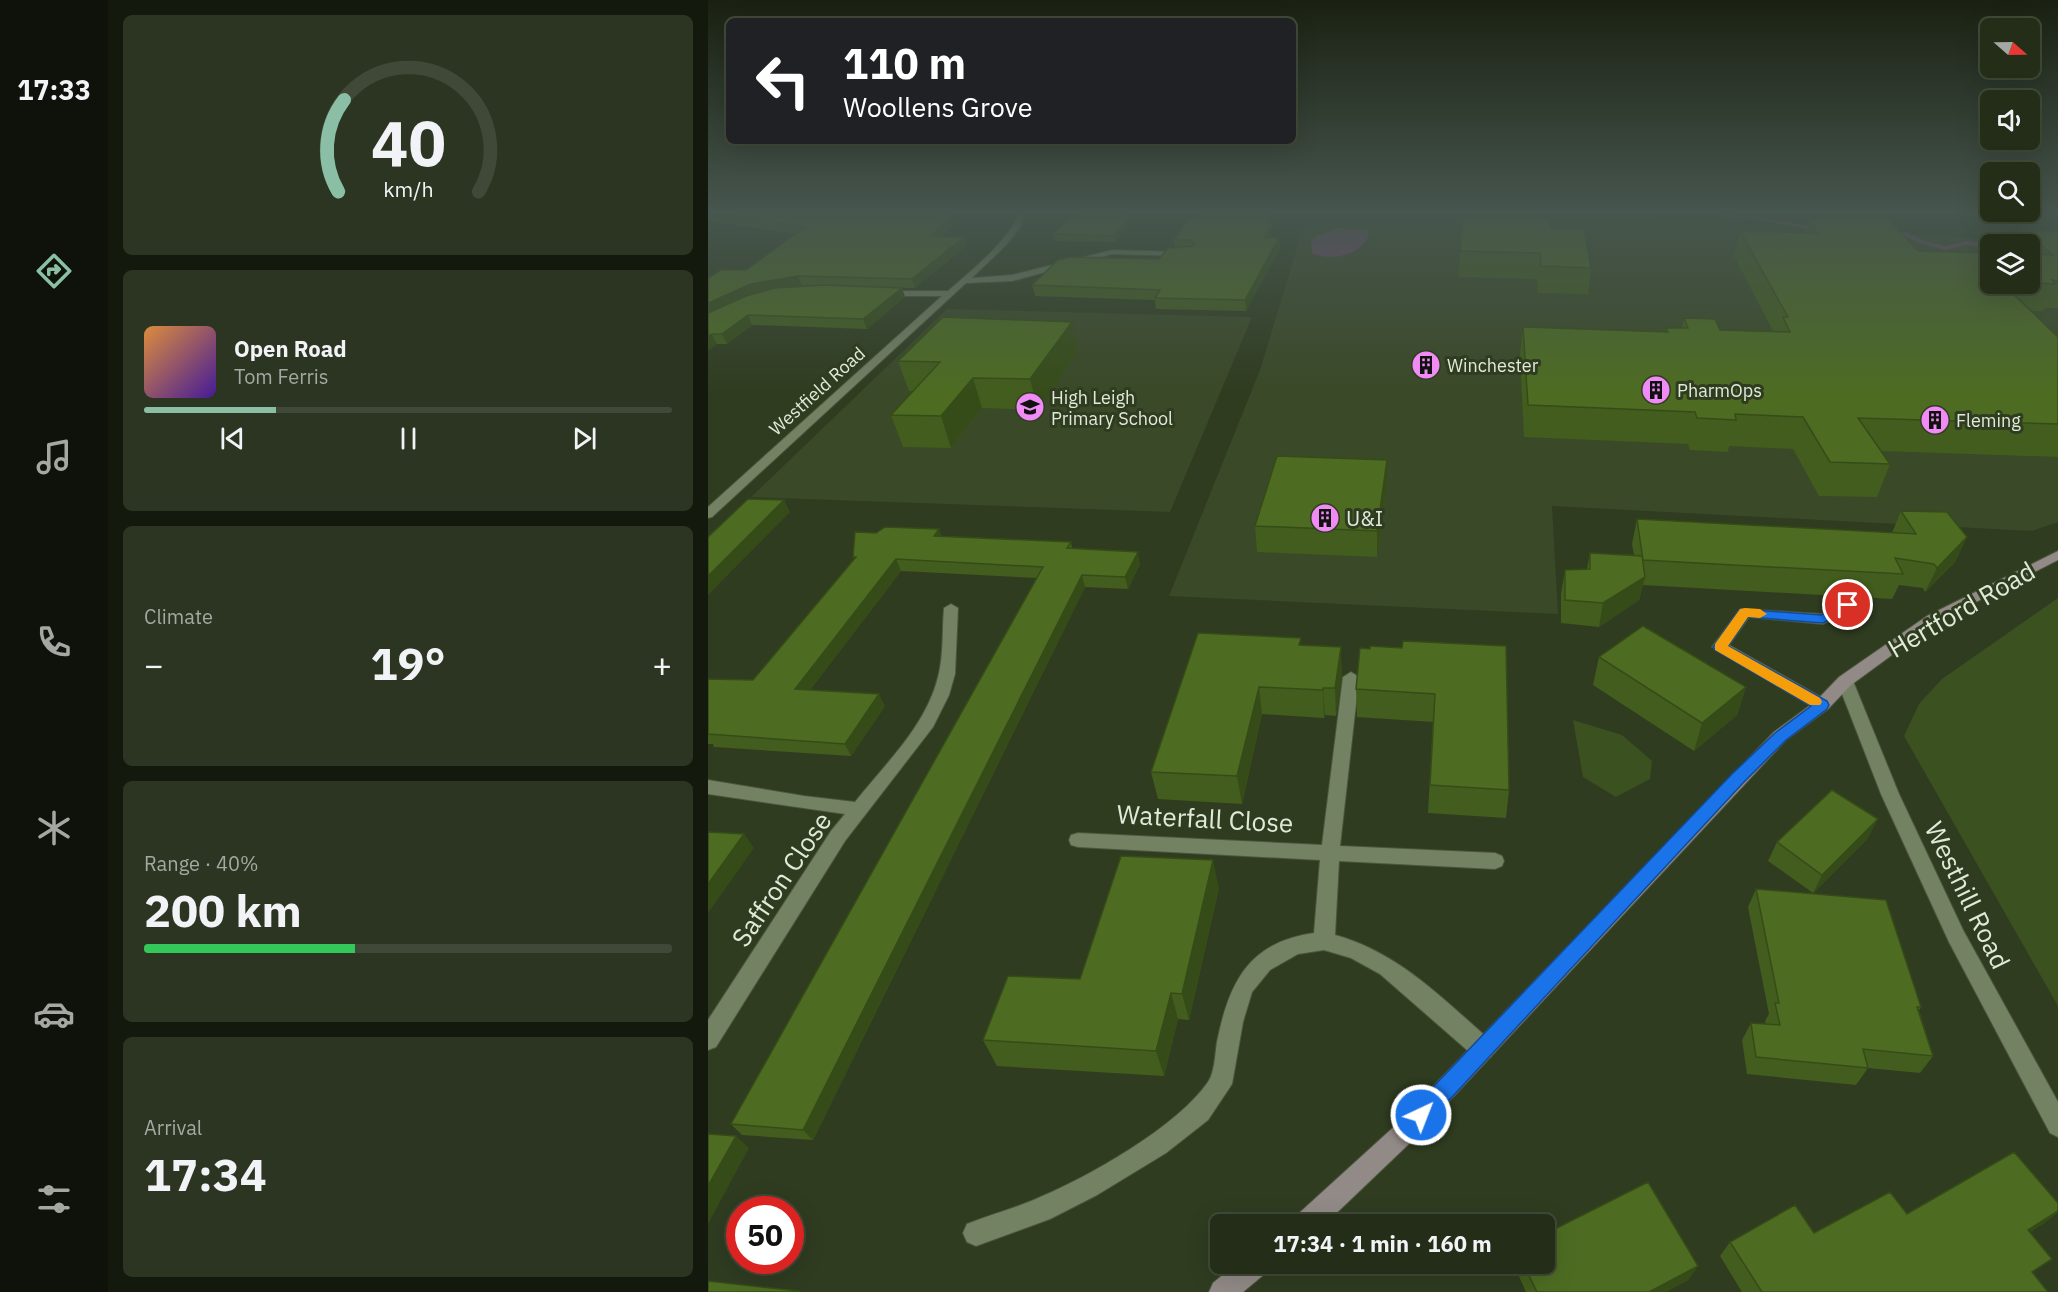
<!DOCTYPE html>
<meta charset="utf-8">
<style>
body{margin:0;font-family:"IBM Plex Sans",sans-serif;background:#2b3521;color:#f1f3f6;height:100vh;display:flex;flex-direction:column;font-size:22px;white-space:nowrap}
*{box-sizing:border-box;margin:0}
p{font-size:20px;color:#a3a8a2}
.icon{flex:none;width:33px;height:33px;fill:none;stroke:currentColor;stroke-width:2;stroke-linecap:round;stroke-linejoin:round}
.map{position:relative;flex:1;overflow:hidden}
.details{display:flex;flex-direction:column;gap:15px;padding:15px;background:#13190d;width:600px}
.details>*{flex:none}
.guide{position:absolute;left:18px;top:18px;width:570px;height:126px;border-radius:9px;box-shadow:0 6px 24px #0002,0 0 0 2px #404937;background:#202124;color:#fff;overflow:hidden}
.needle{width:39px;rotate:110deg}
.tools{position:absolute;left:1272px;top:18px;display:grid;gap:12px}
.tools a{display:grid;place-items:center;width:60px;height:60px;border-radius:9px;background:#232d18;box-shadow:0 6px 24px #0002,0 0 0 2px #404937;font-size:30px}
.speed{position:absolute;left:18px;top:1196px;display:flex;gap:12px;font-size:30px;font-weight:700;text-align:center}
.speed>*{display:grid;place-content:center;width:78px;height:78px;border-radius:50%;background:#232d18;box-shadow:0 6px 24px #0002,0 0 0 2px #404937;line-height:1}
.speed .limit{border:9px solid #d22;background:#fff;color:#111}
.pin{position:absolute;display:grid;place-items:center;width:51px;height:51px;color:#fff;margin:-26px;border:3px solid #fff;border-radius:50%;box-shadow:0 2px 6px #0007}
.me{position:absolute;width:66px;margin:-33px;rotate:43deg;stroke-linejoin:round;filter:drop-shadow(0 0 4px #0008)}
.turn{display:flex;align-items:center;gap:21px;height:126px;padding:0 18px;font-size:27px}
.turn .icon{width:78px;height:78px;stroke-width:2.5}
.turn b{display:block;font-size:42px;line-height:51px}
.big{font-size:45px;font-weight:700;line-height:1.1}
.details .tile{flex:1;display:flex;flex-direction:column;justify-content:center;gap:9px;min-width:0;padding:0 21px;border-radius:9px;background:#2b3521}
.details .dial{align-items:center;gap:0}
.dial svg{height:156px;overflow:visible;fill:none;stroke:#404937;stroke-width:7;stroke-linecap:round;text-anchor:middle}
.dial text{fill:#f1f3f6;stroke:none}
.song{display:flex;align-items:center;gap:18px}
.cover{width:72px;height:72px;border-radius:9px;background:linear-gradient(135deg,hsl(30 70% 55%),hsl(260 70% 35%))}
.played{height:6px;border-radius:3px;background:linear-gradient(90deg,#8abfa5 25%,#404937 25%)}
.keys{display:flex;justify-content:space-around;direction:ltr}
.heat{display:flex;justify-content:space-between;align-items:center;font-size:33px;direction:ltr}
.charge{height:9px;border-radius:4px;background:linear-gradient(90deg,#34c759 40%,#404937 0)}
.trip{position:absolute;left:502px;top:1214px;width:345px;height:60px;border-radius:9px;background:#232d18;box-shadow:0 6px 24px #0002,0 0 0 2px #404937;font-weight:700;line-height:60px;text-align:center}
main{display:flex;flex:1;min-height:0}
.tabs{display:flex;flex-direction:column;width:108px;justify-content:space-around;align-items:center;background:#0e120a;color:#a3a8a2}
.tabs .icon{width:42px;height:42px}
.tabs .selected{color:#8abfa5}
.tabs b{font-size:27px;color:#f1f3f6}
.map>svg:first-child{display:block}
</style>
<main>
<nav class="tabs">
<b>17:33</b>
<svg class="icon selected" aria-label="directions" viewBox="0 0 24 24"><path d="M12 3l9 9-9 9-9-9zM9 14v-3h6M13 9l2 2-2 2"/></svg>
<svg class="icon" aria-label="music" viewBox="0 0 24 24"><path d="M9 18V5l10-2v13"/><circle cx="6" cy="18" r="3"/><circle cx="16" cy="16" r="3"/></svg>
<svg class="icon" aria-label="phone" viewBox="0 0 24 24"><path d="M5 4h4l2 5-3 2q2 4 5 5l2-3 5 2v4C11 20 4 13 5 4z"/></svg>
<svg class="icon" aria-label="climate" viewBox="0 0 24 24"><path d="M12 3v18M4 7l16 10M4 17L20 7"/></svg>
<svg class="icon" aria-label="car" viewBox="0 0 24 24"><path d="M5 17H2v-5l4-1 3-4h7l3 4 3 1v5h-3M9 17h6M6 11h13"/><circle cx="7" cy="17" r="2"/><circle cx="17" cy="17" r="2"/></svg>
<svg class="icon" aria-label="filters" viewBox="0 0 24 24"><path d="M4 7h16M4 17h16"/><circle cx="9" cy="7" r="2"/><circle cx="15" cy="17" r="2"/></svg>
</nav>
<section class="details">
<div class="tile dial"><svg viewBox="0 0 100 80">
<path d="M14 69A42 42 0 1 1 86 69"/>
<path d="M14 69A42 42 0 0 1 17 22" stroke="#8abfa5"/>
<text x="50" y="56" font-size="32" font-weight="700">40</text>
<text x="50" y="72" font-size="11">km/h</text>
</svg></div>
<div class="tile">
<div class="song"><i class="cover"></i><div><b>Open Road</b><p>Tom Ferris</p></div></div>
<div class="played"></div>
<div class="keys"><svg class="icon" aria-label="previous" viewBox="0 0 24 24"><path d="M18 5L8 12l10 7zM5 5v14"/></svg><svg class="icon" aria-label="pause" viewBox="0 0 24 24"><path d="M8 5v14M16 5v14"/></svg><svg class="icon" aria-label="next" viewBox="0 0 24 24"><path d="M6 5l10 7-10 7zM19 5v14"/></svg></div>
</div>
<div class="tile"><p>Climate</p>
<div class="heat"><a>−</a><b class="big">19°</b><a>+</a></div>
</div>
<div class="tile"><p>Range · 40%</p><b class="big">200 km</b><div class="charge"></div></div>
<div class="tile"><p>Arrival</p><b class="big">17:34</b></div>
</section>
<div class="map">
<svg width="1350" height="1292" viewBox="0 0 1350 1292">
<rect width="100%" height="100%" fill="#2f3c20"/>
<path fill="#3a4927" fill-rule="evenodd" d="M 600,212 L 879,212 L 1350,244 L 1350,522 L 1324,531 L 844,506 L 850,614 L 461,596 L 552,370 ZM 1282,244 L 1322,244 L 1322,284 L 1282,284 Z
M 239,309 L 544,317 L 462,512 L 43,497 Z"/>
<path fill="#3b5120" d="M 1350,598 L 1350,1006 L 1196,736 L 1211,704 L 1234,679 Z
M 865,720 L 914,735 L 944,761 L 942,779 L 908,797 L 875,777 Z"/>
<path fill="#7c467e" d="M 630,228 L 659,230 L 661,234 C 655,255 622,262 604,253 L 603,241 L 609,236 Z"/>
<g fill="none" stroke-linecap="round" stroke-linejoin="round">
<path fill="#7c467e" fill-rule="evenodd" d="M 1019,212 L 1024,212 L 1022,216 L 1048,216 L 1115,229 L 1112,231 L 1048,220 L 1020,219 L 1016,215 Z
M 1198,232 L 1215,241 L 1237,246 L 1258,241 L 1277,243 L 1292,239 L 1321,244 L 1292,243 L 1277,247 L 1258,245 L 1237,250 L 1211,243 L 1197,236 L 1181,236 L 1178,234 L 1181,232 Z"/>
<g stroke="#4c563d" stroke-width="2">
<path id="street" d="M 310,212 L 318,212 C 315,234 279,262 264,278 L 304,275 L 404,250 L 475,252 L 479,254 L 475,256 L 404,254 L 304,281 L 258,283 L 4,517 L 0,518 L 0,507 L 234,296 L 175,296 L 171,293 L 172,291 L 240,291 C 258,275 307,236 310,212 Z
M 1140,601 L 1145,602 L 1147,605 L 1145,608 L 1115,624 L 1041,617 L 1021,645 L 1120,701 L 1122,705 L 1120,709 L 1108,709 L 1004,647 L 1032,609 L 1113,614 Z
M 243,604 L 250,608 L 247,674 L 241,695 L 225,727 L 137,841 L 8,1047 L 0,1050 L 0,1020 L 123,831 L 137,814 L 0,794 L 0,780 L 96,796 L 147,802 C 178,763 218,726 230,677 C 236,655 234,630 236,608 Z
M 643,672 L 651,677 L 632,846 L 787,853 L 794,856 L 796,861 L 794,866 L 787,869 L 631,861 L 627,935 C 690,952 735,999 783,1041 L 786,1049 L 783,1057 L 775,1060 L 767,1057 L 672,974 L 643,958 L 616,950 L 590,954 L 562,970 L 544,992 L 535,1022 L 524,1084 L 500,1120 L 458,1153 L 389,1195 L 342,1219 L 268,1246 L 259,1242 L 255,1233 L 259,1224 C 281,1215 305,1209 328,1199 C 380,1177 468,1128 500,1082 C 507,1072 507,1054 509,1042 C 521,982 541,942 606,933 L 612,860 L 370,847 L 363,845 L 361,840 L 363,835 L 370,833 L 614,845 L 635,677 Z
M 1137,676 L 1145,681 L 1191,794 L 1255,930 L 1350,1102 L 1350,1137 L 1342,1133 L 1241,942 L 1173,794 L 1129,681 Z"/>
</g>
<g stroke="#4c563d" stroke-width="2">
<path id="secondary" d="M 1350,551 L 1350,560 L 1229,622 L 1143,685 L 1120,709 L 1078,740 L 705,1140 L 617,1224 L 585,1224 L 589,1215 L 689,1124 L 1066,732 L 1108,701 L 1131,677 L 1219,616 Z
M 529,1263 L 563,1263 L 559,1272 L 535,1292 L 501,1292 L 505,1283 Z"/>
</g>
<use href="#street" fill="#738263" fill-rule="evenodd"/>
<use href="#secondary" fill="#918a86" fill-rule="evenodd"/>
</g>
<path fill="#425d1d" d="M 0,212 L 259,212 L 234,237 L 258,246 L 207,288 L 194,288 L 197,297 L 159,329 L 44,325 L 19,344 L 9,344 L 0,350 L 0,278 L 38,270 L 88,234 L 0,221 Z
M 368,212 L 432,212 L 407,242 L 347,241 L 346,234 Z
M 564,213 L 565,233 L 562,238 L 571,238 L 572,248 L 538,311 L 448,309 L 447,300 L 327,296 L 324,285 L 451,259 L 467,247 L 466,239 Z
M 1108,216 L 1210,251 L 1322,284 L 1322,244 L 1310,244 L 1316,231 L 1350,232 L 1350,308 L 1337,308 L 1335,311 L 1323,311 L 1350,337 L 1350,457 L 1173,451 L 1182,464 L 1169,497 L 1111,496 L 1085,449 L 1021,446 L 1020,452 L 982,450 L 980,444 L 816,437 L 812,356 L 815,327 L 957,332 L 958,328 L 974,328 L 976,318 L 1012,330 L 1065,331 L 1026,256 L 1032,231 L 1096,233 L 1100,220 L 1107,220 Z
M 843,228 L 883,268 L 880,294 L 830,293 L 829,279 L 751,277 L 752,251 Z
M 370,351 L 330,410 L 274,408 L 243,448 L 195,447 L 183,415 L 205,391 L 201,391 L 190,361 Z
M 679,460 L 679,485 L 669,557 L 549,552 L 547,526 Z
M 1193,511 L 1259,537 L 1247,562 L 1217,592 L 1215,588 L 1191,585 L 1184,599 L 935,585 L 931,600 L 891,627 L 853,623 L 853,594 L 857,570 L 879,569 L 882,553 L 926,555 L 924,544 L 929,519 L 1184,533 Z
M 234,536 L 363,542 L 364,548 L 432,564 L 420,589 L 377,587 L 105,1140 L 34,1135 L 23,1124 L 329,578 L 193,571 L 102,690 L 177,706 L 143,756 L 6,747 L 5,744 L 0,744 L 0,679 L 45,680 L 146,559 L 145,557 Z
M 593,645 L 634,675 L 628,716 L 617,715 L 616,718 L 554,714 L 534,804 L 450,799 L 443,772 Z
M 694,648 L 801,790 L 798,818 L 720,813 L 725,722 L 649,717 L 648,689 L 662,649 Z
M 891,657 L 1038,687 L 1029,715 L 986,751 L 885,685 Z
M 1160,838 L 1105,893 L 1060,861 L 1069,842 Z
M 511,888 L 481,1020 L 470,1019 L 456,1076 L 289,1066 L 275,1040 L 372,979 Z
M 1048,889 L 1213,1007 L 1211,1010 L 1225,1056 L 1212,1073 L 1160,1068 L 1148,1085 L 1039,1074 L 1034,1040 L 1043,1023 L 1058,1024 L 1057,1021 L 1061,1014 L 1040,907 Z
M 1350,1203 L 1350,1212 L 1336,1223 L 1322,1232 L 1325,1273 L 1340,1292 L 1034,1292 L 1012,1256 L 1022,1242 L 1106,1233 L 1199,1214 Z
M 805,1263 L 837,1263 L 990,1266 L 980,1280 L 958,1292 L 818,1292 Z"/>
<path fill="#364c18" d="M 248,212 L 259,212 L 225,246 L 222,237 Z
M 426,212 L 432,212 L 407,242 L 406,236 Z
M 564,213 L 565,233 L 557,248 L 556,238 L 559,223 Z
M 256,237 L 258,246 L 207,288 L 204,279 Z
M 571,238 L 572,248 L 538,311 L 537,300 Z
M 90,276 L 94,286 L 0,315 L 0,303 L 43,284 Z
M 194,288 L 197,297 L 159,329 L 155,319 Z
M 40,315 L 44,325 L 19,344 L 14,334 Z
M 364,322 L 370,351 L 330,410 L 322,379 Z
M 4,334 L 9,344 L 0,350 L 0,336 Z
M 265,378 L 274,408 L 243,448 L 233,416 Z
M 679,460 L 679,485 L 669,557 L 669,531 Z
M 76,500 L 82,512 L 0,595 L 0,576 Z
M 231,529 L 235,541 L 226,536 Z
M 1259,537 L 1247,562 L 1217,592 L 1229,568 Z
M 430,552 L 432,564 L 420,589 L 417,577 Z
M 188,559 L 193,571 L 93,702 L 87,689 Z
M 374,575 L 377,587 L 105,1140 L 95,1130 Z
M 937,577 L 931,600 L 891,627 L 895,603 Z
M 633,647 L 634,675 L 628,716 L 627,688 Z
M 551,687 L 554,714 L 534,804 L 529,776 Z
M 1038,687 L 1029,715 L 986,751 L 994,723 Z
M 615,688 L 617,715 L 616,718 L 615,690 Z
M 171,694 L 177,706 L 143,756 L 137,744 Z
M 1170,819 L 1160,838 L 1105,893 L 1114,875 Z
M 36,834 L 46,848 L 0,913 L 0,884 Z
M 505,860 L 511,888 L 481,1020 L 474,994 Z
M 463,993 L 470,1019 L 456,1076 L 448,1051 Z
M 28,1136 L 41,1148 L 0,1224 L 0,1186 Z
M 1350,1211 L 1336,1223 L 1302,1245 L 1320,1230 Z
M 990,1266 L 980,1280 L 958,1292 L 941,1292 Z"/>
<path fill="#4d6c22" stroke="#364c18" stroke-width="1.5" d="M 0,212 L 248,212 L 222,237 L 256,237 L 204,279 L 90,276 L 43,284 L 0,303 L 0,278 L 13,270 L 38,270 L 97,227 L 0,213 Z
M 368,212 L 426,212 L 406,236 L 346,234 Z
M 486,212 L 564,213 L 559,223 L 565,223 L 556,238 L 571,238 L 537,300 L 447,298 L 452,290 L 324,285 L 350,260 L 363,257 L 451,259 L 460,248 L 486,246 L 487,243 L 482,240 L 466,239 Z
M 755,216 L 842,218 L 843,228 L 876,229 L 883,268 L 833,266 L 832,253 L 752,251 Z
M 1108,216 L 1179,218 L 1210,251 L 1282,253 L 1282,284 L 1322,284 L 1322,254 L 1345,255 L 1316,231 L 1350,232 L 1350,281 L 1344,280 L 1348,284 L 1325,283 L 1329,287 L 1296,285 L 1350,337 L 1350,424 L 1150,418 L 1182,464 L 1122,462 L 1095,417 L 1027,414 L 1028,420 L 989,418 L 987,412 L 820,405 L 815,327 L 960,332 L 958,328 L 980,328 L 976,318 L 1007,319 L 1012,330 L 1082,332 L 1075,317 L 1080,317 L 1032,231 L 1110,233 L 1100,220 L 1112,220 Z
M 115,285 L 194,288 L 155,319 L 40,315 L 14,334 L 4,334 L 0,336 L 0,313 L 38,296 L 67,288 Z
M 235,317 L 364,322 L 322,379 L 265,378 L 233,416 L 183,415 L 232,362 L 190,361 Z
M 569,456 L 679,460 L 669,531 L 547,526 Z
M 40,499 L 76,500 L 0,576 L 0,537 Z
M 1193,511 L 1239,512 L 1259,537 L 1229,568 L 1226,564 L 1187,558 L 1195,574 L 935,560 L 929,519 L 1208,534 Z
M 177,527 L 231,529 L 226,536 L 363,542 L 359,548 L 430,552 L 417,577 L 374,575 L 95,1130 L 23,1124 L 335,567 L 188,559 L 87,689 L 171,694 L 137,744 L 0,734 L 0,679 L 45,680 L 148,557 L 145,557 L 147,532 L 168,533 Z
M 882,553 L 934,556 L 937,577 L 895,603 L 857,600 L 857,570 L 882,569 Z
M 935,626 L 1038,687 L 994,723 L 891,657 Z
M 490,633 L 593,638 L 591,645 L 633,647 L 627,688 L 615,688 L 615,690 L 551,687 L 529,776 L 443,772 Z
M 695,641 L 798,646 L 801,790 L 722,785 L 727,694 L 648,689 L 652,648 L 662,649 L 662,646 L 694,648 Z
M 1124,790 L 1170,819 L 1114,875 L 1069,842 Z
M 0,832 L 36,834 L 0,884 Z
M 413,856 L 505,860 L 474,994 L 463,993 L 448,1051 L 275,1040 L 300,976 L 372,979 Z
M 1048,889 L 1178,900 L 1213,1007 L 1209,1007 L 1225,1056 L 1155,1049 L 1160,1068 L 1048,1057 L 1043,1023 L 1072,1025 L 1067,1003 L 1071,1003 Z
M 0,1134 L 28,1136 L 0,1186 Z
M 1306,1152 L 1350,1203 L 1350,1211 L 1320,1230 L 1344,1259 L 1324,1272 L 1340,1292 L 1054,1292 L 1022,1242 L 1087,1205 L 1106,1233 L 1182,1192 L 1199,1214 Z
M 940,1182 L 990,1266 L 941,1292 L 829,1292 L 815,1263 L 837,1263 L 837,1234 Z
M 0,1281 L 91,1291 L 90,1292 L 0,1292 Z"/>
<linearGradient id="sky" x2="0" y2="1"><stop stop-color="#1a2112"/><stop offset="0.54" stop-color="#47564e"/><stop offset="1" stop-color="#47564e" stop-opacity="0"/></linearGradient>
<rect width="1350" height="393" fill="url(#sky)"/>
<path fill="#1a73e8" stroke="#114b97" stroke-width="1.5" d="M 1140,601 L 1145,603 L 1145,608 L 1115,623 L 1040,617 L 1020,646 L 1119,701 L 1121,705 L 1119,709 L 1078,740 L 1035,783 L 720,1123 L 713,1126 L 705,1123 L 702,1115 L 705,1108 L 1024,774 L 1067,733 L 1103,706 L 1007,650 L 1005,647 L 1032,609 L 1113,615 Z"/>
<path fill="#f59e0b" d="M 1037,608 L 1052,609 L 1059,614 L 1052,618 L 1040,617 L 1020,646 L 1112,698 L 1114,702 L 1112,705 L 1102,705 L 1007,650 L 1007,644 L 1032,609 Z"/>
<defs>
<g id="building-disc" transform="scale(1.5)"><circle r="9.5" fill="#f08bf5" stroke="#2f3c20"/><path d="M-4-6H4V6H1V3H-1V6H-4ZM-2.5-4.3h1.7v1.8h-1.7ZM.8-4.3h1.7v1.8H.8ZM-2.5-1h1.7V.8h-1.7ZM.8-1h1.7V.8H.8Z" fill="#111"/></g>
<g id="school-disc" transform="scale(1.5)"><circle r="9.5" fill="#f08bf5" stroke="#2f3c20"/><path d="M0-5L7-2L0 1L-7-2ZM-4 1L0 2.5L4 1V4Q0 6-4 4Z" fill="#111"/></g>
</defs>
<g fill-rule="evenodd">
<use href="#building-disc" x="718" y="365"/>
<use href="#building-disc" x="948" y="390"/>
<use href="#school-disc" x="322" y="407"/>
<use href="#building-disc" x="1227" y="420"/>
<use href="#building-disc" x="617" y="518"/>
</g>
<g text-anchor="middle" dominant-baseline="central" stroke-width="6" stroke-linejoin="round" paint-order="stroke">
<g font-size="18" fill="#e1e9d8" stroke="#2f3c20" text-anchor="start">
<text x="739" y="365">Winchester</text>
<text x="969" y="390">PharmOps</text>
<text x="343" y="397">High Leigh<tspan x="343" dy="21">Primary School</tspan></text>
<text x="1248" y="420">Fleming</text>
</g>
<g font-size="18" fill="#e1e9d8" stroke="#2f3c20">
<text transform="translate(109 391) rotate(-42)">Westfield Road</text>
</g>
<g font-size="21" fill="#e1e9d8" stroke="#2f3c20" text-anchor="start">
<text x="638" y="518">U&amp;I</text>
</g>
<g font-size="26" fill="#e1e9d8" stroke="#2f3c20">
<text transform="translate(1253 609) rotate(-30)">Hertford Road</text>
<text transform="translate(497 818) rotate(3)">Waterfall Close</text>
<text transform="translate(73 879) rotate(-56)">Saffron Close</text>
<text transform="translate(1260 895) rotate(64)">Westhill Road</text>
</g>
</g>
</svg>
<div class="tools">
<a><svg class="needle" viewBox="-14 -14 28 28"><path d="M0-13l5 13h-10z" fill="#e53935"/><path d="M0 13l5-13h-10z" fill="#a3a8a2"/></svg></a>
<a><svg class="icon" aria-label="sound" viewBox="0 0 24 24"><path d="M4 9h4l5-4v14l-5-4H4zM17 9q2 3 0 6"/></svg></a>
<a><svg class="icon" aria-label="search" viewBox="0 0 24 24"><circle cx="10" cy="10" r="6"/><path d="M15 15l6 6"/></svg></a>
<a><svg class="icon" aria-label="layers" viewBox="0 0 24 24"><path d="M12 4l9 5-9 5-9-5zM3 14l9 5 9-5"/></svg></a>
</div>
<div class="speed"><div class="limit">50</div></div>
<div class="pin" style="left:1140px;top:605px;background:#d93025"><svg class="icon" aria-label="arrive" viewBox="0 0 24 24"><path d="M6 21V4h12l-3 4 3 4H6"/></svg></div>
<svg class="me" style="left:713px;top:1115px" viewBox="-20 -20 40 40"><circle r="17" fill="#1a73e8" stroke="#fff" stroke-width="3"/><path d="M0-11L8 9 0 5-8 9z" fill="#fff"/></svg>
<div class="trip">17:34 · 1 min · 160 m</div>
<div class="guide">
<div class="turn"><svg class="icon" aria-label="left" viewBox="0 0 24 24"><path d="M17 20v-9H6M10 6l-5 5 5 5"/></svg><div><b>110 m</b>Woollens Grove</div></div>
</div>
</div>
</main>
